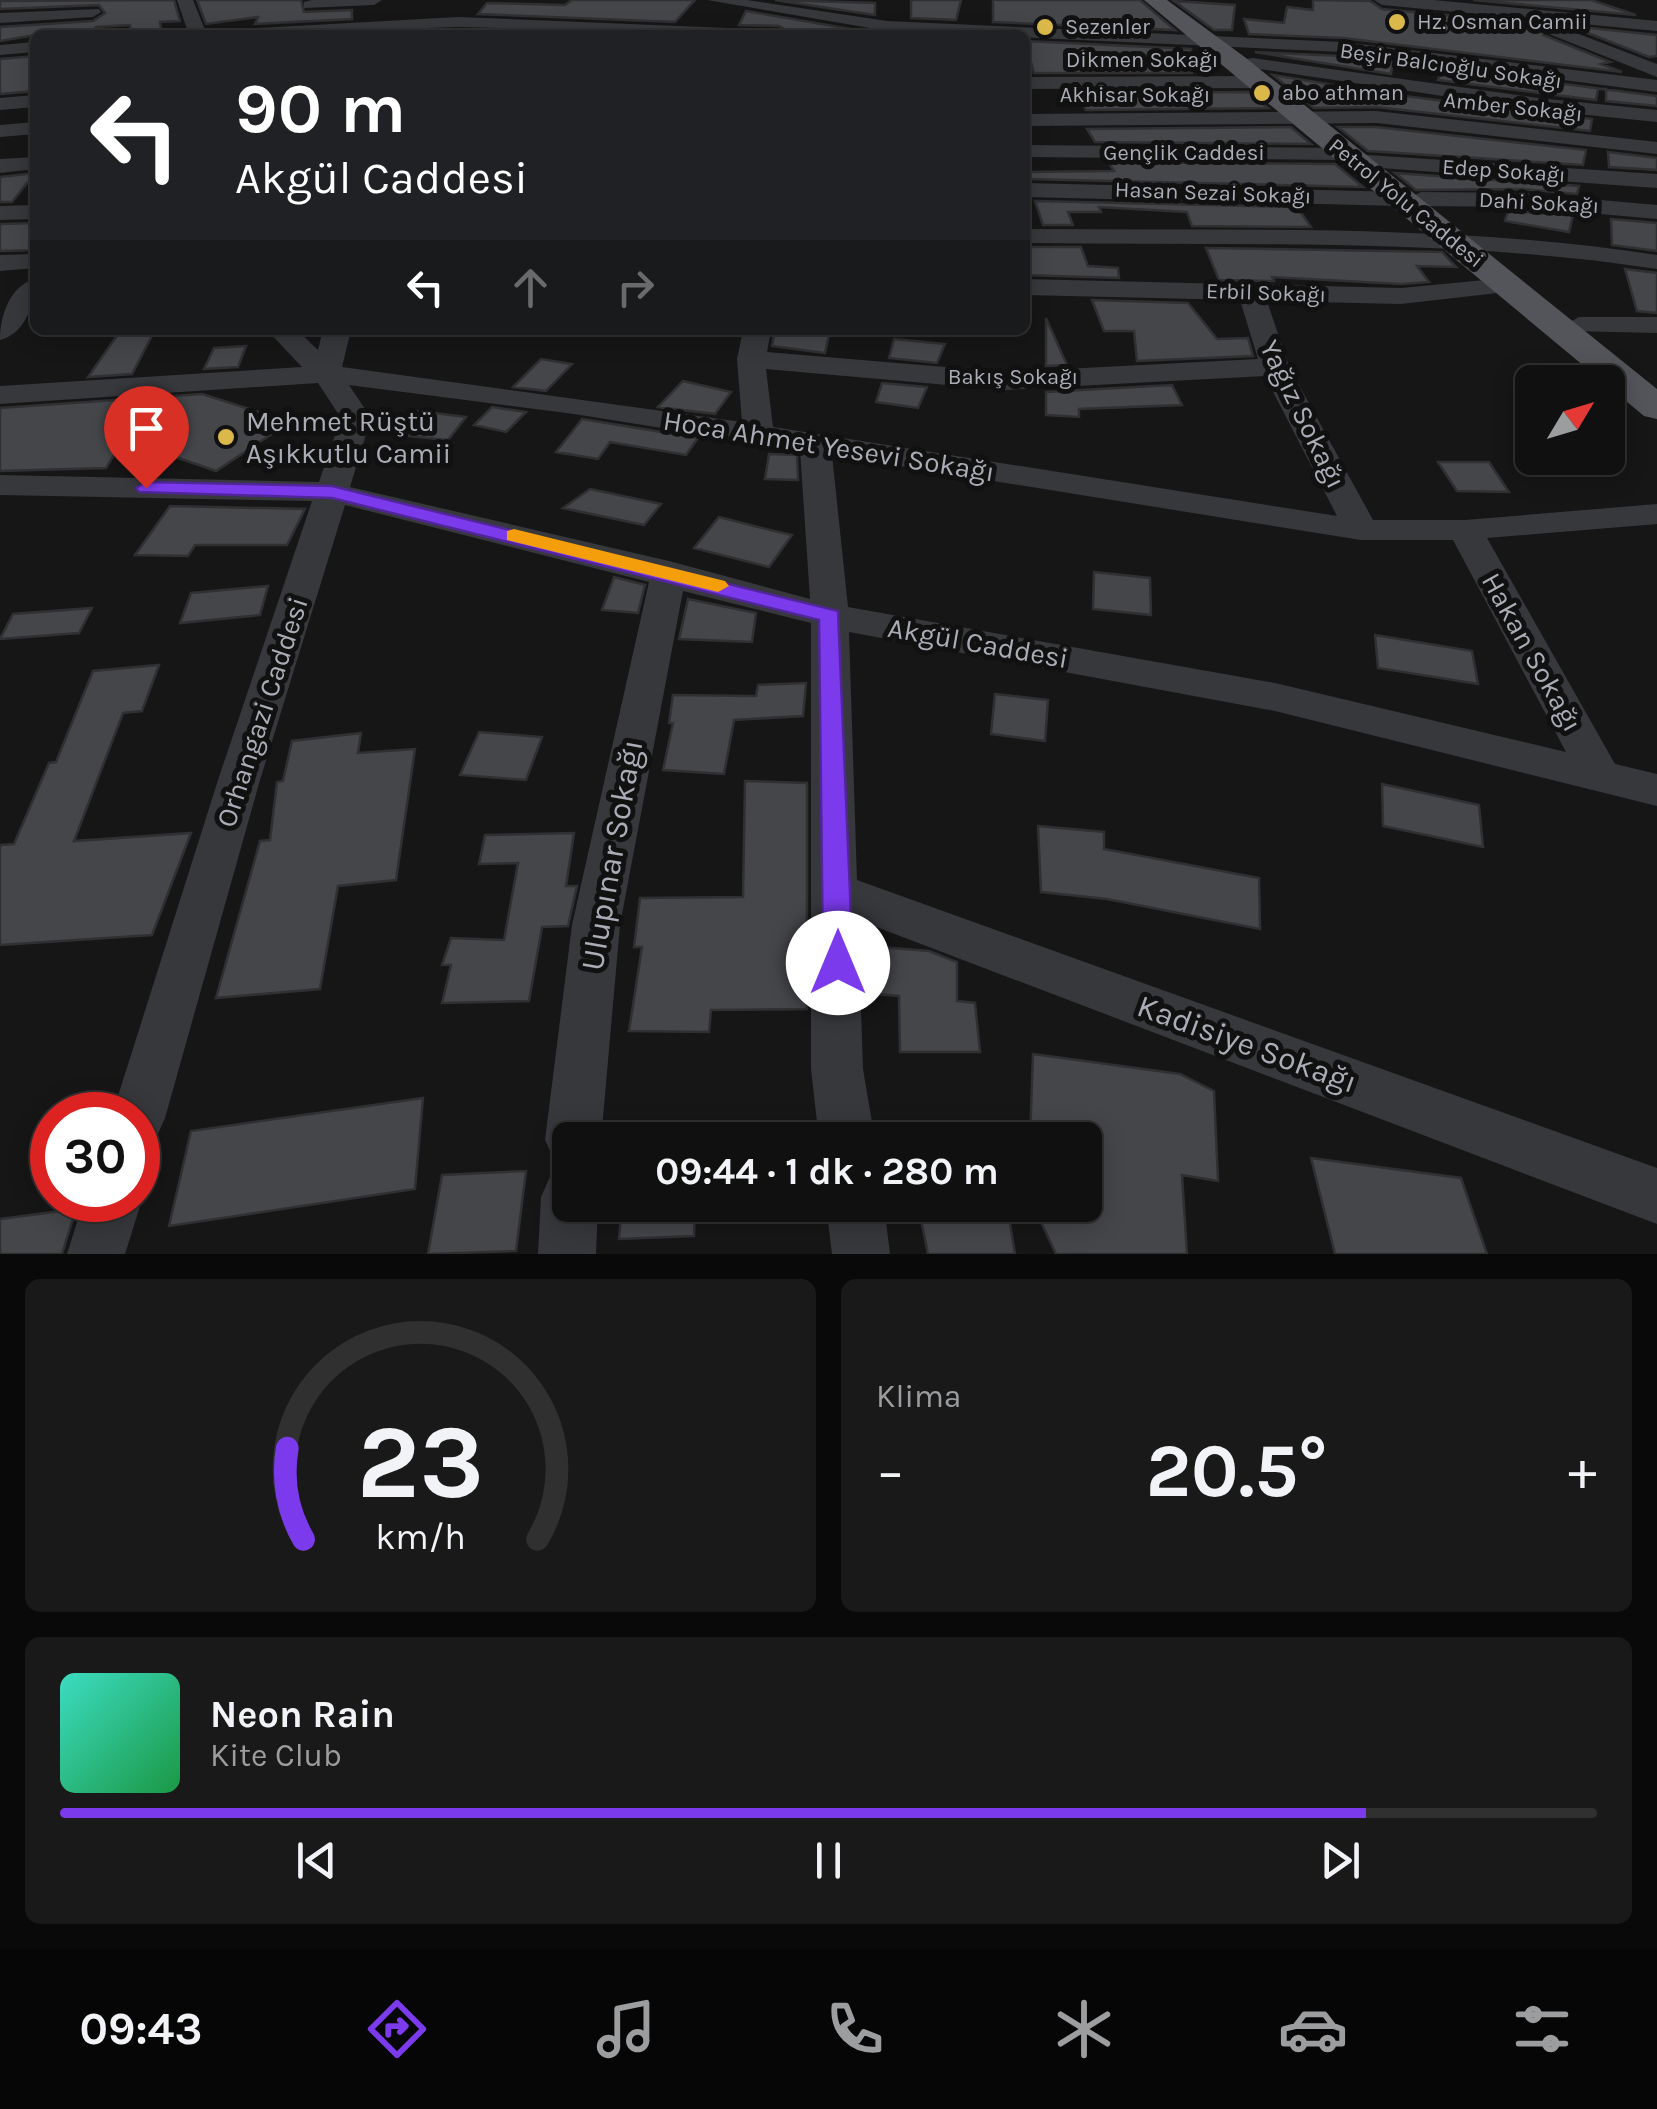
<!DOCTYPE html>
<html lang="tr">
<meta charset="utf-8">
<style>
body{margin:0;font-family:Karla,sans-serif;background:#19191a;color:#f1f3f6;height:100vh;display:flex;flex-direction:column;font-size:38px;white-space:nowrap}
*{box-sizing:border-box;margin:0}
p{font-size:32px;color:#9c9d9f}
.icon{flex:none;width:55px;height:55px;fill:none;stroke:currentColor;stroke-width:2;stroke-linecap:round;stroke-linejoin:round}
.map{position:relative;height:1254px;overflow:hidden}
.side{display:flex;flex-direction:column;gap:25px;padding:25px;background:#090909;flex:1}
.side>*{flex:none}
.guide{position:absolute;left:30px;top:30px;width:1000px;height:305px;border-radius:15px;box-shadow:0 5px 25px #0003,0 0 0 2px #303031;background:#202124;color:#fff;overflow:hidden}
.needle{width:65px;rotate:52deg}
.tools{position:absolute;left:1515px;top:365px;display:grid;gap:20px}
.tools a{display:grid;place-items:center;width:110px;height:110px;border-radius:15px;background:#101011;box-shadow:0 5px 25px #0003,0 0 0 2px #303031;font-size:50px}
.speed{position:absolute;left:30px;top:1092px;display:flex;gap:20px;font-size:50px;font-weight:700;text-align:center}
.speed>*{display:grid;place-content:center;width:130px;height:130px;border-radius:50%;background:#101011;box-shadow:0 5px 25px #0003,0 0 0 2px #303031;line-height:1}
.speed .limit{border:15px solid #d22;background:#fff;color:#111}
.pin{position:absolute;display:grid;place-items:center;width:85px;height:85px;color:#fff;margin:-102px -42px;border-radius:50% 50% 50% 0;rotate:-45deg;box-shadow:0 0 10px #0007}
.pin .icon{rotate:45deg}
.me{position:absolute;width:110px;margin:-55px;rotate:0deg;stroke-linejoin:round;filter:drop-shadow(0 0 8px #0008)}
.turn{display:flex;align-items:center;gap:35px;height:210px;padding:0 40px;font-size:45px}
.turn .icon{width:130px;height:130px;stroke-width:2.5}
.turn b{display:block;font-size:70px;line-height:85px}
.lanes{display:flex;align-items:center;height:95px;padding:0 40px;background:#0003;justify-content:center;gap:50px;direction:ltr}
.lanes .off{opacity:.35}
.big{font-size:75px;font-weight:700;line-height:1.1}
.side .card{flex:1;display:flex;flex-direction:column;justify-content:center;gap:15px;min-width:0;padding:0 35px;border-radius:15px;background:#19191a}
.side .dial{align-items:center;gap:0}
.dial svg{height:260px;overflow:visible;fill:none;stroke:#303031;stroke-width:7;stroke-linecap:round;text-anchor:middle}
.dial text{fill:#f1f3f6;stroke:none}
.song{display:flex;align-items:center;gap:30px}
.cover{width:120px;height:120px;border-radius:15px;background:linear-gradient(135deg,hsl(170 70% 55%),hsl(140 70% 35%))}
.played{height:10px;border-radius:5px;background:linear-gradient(90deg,#7c3aed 85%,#303031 85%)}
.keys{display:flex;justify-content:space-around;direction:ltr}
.heat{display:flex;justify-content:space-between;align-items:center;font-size:55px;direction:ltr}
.side .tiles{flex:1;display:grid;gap:25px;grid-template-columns:1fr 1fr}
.card:last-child{grid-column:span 2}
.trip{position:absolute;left:552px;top:1122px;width:550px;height:100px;border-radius:15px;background:#101011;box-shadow:0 5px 25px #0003,0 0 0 2px #303031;font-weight:700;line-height:100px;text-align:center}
.menu{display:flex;height:160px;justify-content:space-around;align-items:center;background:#060607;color:#9c9d9f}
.menu .icon{width:70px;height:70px}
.menu .active{color:#7c3aed}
.menu b{font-size:45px;color:#f1f3f6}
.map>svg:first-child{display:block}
</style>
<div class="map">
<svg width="1657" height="1254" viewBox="0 0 1657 1254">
<rect width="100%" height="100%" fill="#161617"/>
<path fill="#45464a" stroke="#303033" stroke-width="2.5" d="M 174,0 L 180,21 L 160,22 L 162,35 L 131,35 L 130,25 L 96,27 L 91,35 L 35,35 L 0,41 L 0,27 L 93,21 L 105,13 L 99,5 L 0,9 L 0,1 Z
M 197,0 L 301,0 L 304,12 L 352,10 L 352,19 L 255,24 L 258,17 L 206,24 Z
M 572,0 L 695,0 L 675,22 L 478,14 L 487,3 L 565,5 Z
M 775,0 L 875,3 L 875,15 Z
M 911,0 L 961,0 L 956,20 L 911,18 Z
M 993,0 L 1140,0 L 1175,30 L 993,22 Z
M 1313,0 L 1370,1 L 1382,9 L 1542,24 L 1543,35 L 1610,62 L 1601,64 L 1622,72 L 1343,38 L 1249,34 L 1244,19 L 1284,23 L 1287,7 L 1313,10 Z
M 1473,0 L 1591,0 L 1636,15 Z
M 1174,1 L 1235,5 L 1232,30 L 1214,30 Z
M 746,11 L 874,33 L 874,35 L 792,34 L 779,26 L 739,25 Z
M 1570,26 L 1657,35 L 1657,56 L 1649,57 Z
M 1025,41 L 1191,49 L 1192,73 L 1034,73 Z
M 1255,52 L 1343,56 L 1393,62 L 1391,74 Z
M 35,56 L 35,91 L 0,94 L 0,59 Z
M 1442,68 L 1657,96 L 1657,106 L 1606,101 L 1606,89 L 1598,89 L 1596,100 L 1438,80 Z
M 1273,75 L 1388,94 L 1592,119 L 1590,131 L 1376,107 L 1314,108 Z
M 1248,92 L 1268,108 L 1086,110 L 1078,93 Z
M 1291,127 L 1311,144 L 1095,142 L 1087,129 Z
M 1338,127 L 1376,127 L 1586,150 L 1583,165 L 1368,151 Z
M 1608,152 L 1657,158 L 1657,170 L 1609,167 Z
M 1108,162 L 1335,164 L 1363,187 L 1027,179 L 1025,172 L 1114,171 Z
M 35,173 L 12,202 L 0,202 L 0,177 Z
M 1395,173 L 1579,186 L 1577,194 L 1522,189 L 1416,190 Z
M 1035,201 L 1297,207 L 1311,227 L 1192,226 L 1187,212 L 1099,207 L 1101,212 L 1068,212 L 1073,225 L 1043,225 Z
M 1508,211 L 1573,215 L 1569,232 L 1505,221 Z
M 1611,219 L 1657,223 L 1657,251 L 1612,245 Z
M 35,223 L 35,250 L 0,251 L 0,224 Z
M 1025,247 L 1081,247 L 1088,266 L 1118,268 L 1119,278 L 1025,275 Z
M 1206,248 L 1442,252 L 1456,267 L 1417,266 L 1429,282 L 1401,284 L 1272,277 L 1274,281 L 1219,280 Z
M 1625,269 L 1657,273 L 1657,313 L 1637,311 Z
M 1092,300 L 1188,303 L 1217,339 L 1248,338 L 1253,356 L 1137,361 L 1134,331 L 1104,331 Z
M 1046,318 L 1067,365 L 1046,366 Z
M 121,330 L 155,330 L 132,374 L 88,377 Z
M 775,330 L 830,330 L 825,353 L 772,346 Z
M 894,339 L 945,344 L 937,363 L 889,358 Z
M 246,346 L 238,367 L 204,369 L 214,348 Z
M 541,359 L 572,364 L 546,391 L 513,387 Z
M 683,381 L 731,392 L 715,414 L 658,407 Z
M 882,383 L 927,387 L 918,408 L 876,402 Z
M 1172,385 L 1182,405 L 1079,409 L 1079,417 L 1046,415 L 1046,392 Z
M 202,394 L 290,422 L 216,471 L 124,439 L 106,468 L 0,471 L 0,408 Z
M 492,407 L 526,412 L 506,432 L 474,425 Z
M 418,411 L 466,417 L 448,440 L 398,435 Z
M 582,419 L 698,438 L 686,455 L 610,442 L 598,459 L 556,452 Z
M 769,454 L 797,455 L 798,480 L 765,479 Z
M 1438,462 L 1489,462 L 1509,492 L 1457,491 Z
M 590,489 L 661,504 L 644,525 L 563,508 Z
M 170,506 L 305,509 L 287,545 L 195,545 L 188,556 L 135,555 Z
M 719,517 L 770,530 L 792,535 L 769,567 L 694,548 Z
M 1094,572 L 1150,578 L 1151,615 L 1093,609 Z
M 614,577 L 645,585 L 638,613 L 602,610 Z
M 268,586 L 260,615 L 180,623 L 191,593 Z
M 688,599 L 756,613 L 752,642 L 679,639 Z
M 92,608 L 79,633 L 0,639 L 13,614 Z
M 1375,635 L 1472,651 L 1478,684 L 1378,668 Z
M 159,665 L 142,711 L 123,713 L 74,841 L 191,833 L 152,935 L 0,945 L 0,845 L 14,844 L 49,763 L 56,762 L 93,671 Z
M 806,683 L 803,716 L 734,720 L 724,774 L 663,770 L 673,723 L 669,723 L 673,695 L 756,696 L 758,685 Z
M 995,694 L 1048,700 L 1045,741 L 991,734 Z
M 479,732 L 542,737 L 526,780 L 460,775 Z
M 361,733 L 358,753 L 415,749 L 396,880 L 338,886 L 320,989 L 216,998 L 260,841 L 270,840 L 277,782 L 283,781 L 292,741 Z
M 745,781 L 807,783 L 807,1009 L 711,1010 L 709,1032 L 629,1031 L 642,947 L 634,947 L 640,898 L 743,897 Z
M 1382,784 L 1479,805 L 1483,847 L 1383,826 Z
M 1038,826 L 1104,832 L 1104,849 L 1259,878 L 1260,929 L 1107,899 L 1041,892 Z
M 574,833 L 566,886 L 577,886 L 568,926 L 542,927 L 529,1001 L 442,1003 L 451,965 L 442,965 L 451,938 L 504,940 L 518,863 L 479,864 L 485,835 Z
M 879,947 L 929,951 L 957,962 L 957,1001 L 975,1003 L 980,1052 L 900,1052 L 899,996 L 876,994 Z
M 1033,1054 L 1180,1074 L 1214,1091 L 1218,1181 L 1182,1175 L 1187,1254 L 1056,1254 L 1033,1205 L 1085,1205 L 1085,1140 L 1030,1140 Z
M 423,1098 L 415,1189 L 169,1226 L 191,1131 Z
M 1311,1158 L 1461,1178 L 1487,1254 L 1335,1254 Z
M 526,1171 L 516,1251 L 428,1254 L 442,1175 Z
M 622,1205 L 695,1205 L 694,1236 L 619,1239 Z
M 918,1205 L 1007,1205 L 1015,1254 L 928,1254 Z
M 76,1209 L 62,1254 L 0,1254 L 0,1219 Z"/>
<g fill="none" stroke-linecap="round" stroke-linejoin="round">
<path fill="#37383c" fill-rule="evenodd" d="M 177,0 L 193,0 L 207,35 L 189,35 Z
M 312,0 L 382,0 L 374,5 L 304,8 L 304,2 Z
M 707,0 L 747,0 L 887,21 L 1343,42 L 1657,80 L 1657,92 L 1343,52 L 887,31 Z
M 1374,0 L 1433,0 L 1657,21 L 1657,31 L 1382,5 Z
M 99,9 L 101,12 L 93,17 L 0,23 L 0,13 Z
M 458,17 L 779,30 L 788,35 L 458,27 L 211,35 L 220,30 Z
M 1550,23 L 1657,64 L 1657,77 L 1544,32 L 1542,28 Z
M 35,42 L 35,52 L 0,55 L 0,45 Z
M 1253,58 L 1538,98 L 1657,110 L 1657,122 L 1538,110 L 1247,67 L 1247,59 Z
M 1025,77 L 1260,76 L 1269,82 L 1260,88 L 1025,89 Z
M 35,95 L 35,107 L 0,110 L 0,98 Z
M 1376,111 L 1657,142 L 1657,154 L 1376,123 L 1025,126 L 1025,114 Z
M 35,122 L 35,134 L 0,137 L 0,125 Z
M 1025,145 L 1343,148 L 1353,154 L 1657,174 L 1657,188 L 1352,166 L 1342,160 L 1025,157 Z
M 35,157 L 35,169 L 0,173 L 0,159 Z
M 1025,183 L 1401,192 L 1411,197 L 1421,192 L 1522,193 L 1657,205 L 1657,219 L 1522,207 L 1421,206 L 1411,201 L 1401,206 L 1025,197 Z
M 35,205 L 35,219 L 0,220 L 0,206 Z
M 1025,229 C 1237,231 1447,223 1657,255 L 1657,269 C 1447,237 1237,246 1025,243 Z
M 35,254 L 35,268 L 0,271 L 0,255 Z
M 1506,278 L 1519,286 L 1515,291 L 1401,304 L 1267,301 L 1289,367 L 1373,520 L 1465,520 L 1657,504 L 1657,524 L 1487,538 L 1615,764 L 1657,774 L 1657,806 L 1275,711 L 849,632 L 857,880 L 1657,1168 L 1657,1224 L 858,920 L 863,1069 L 875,1140 L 819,1140 L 811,1069 L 811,623 L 683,591 L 620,925 L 601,1140 L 570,1140 L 570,1165 L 554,1159 L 545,1140 L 572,925 L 649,582 L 345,505 L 260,780 L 165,1118 L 157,1136 L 138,1144 L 138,1115 L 112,1115 L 218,780 L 312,501 L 0,495 L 0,475 L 319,482 L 341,418 L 318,383 L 0,404 L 0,386 L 302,367 L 267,330 L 297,330 L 318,350 L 323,330 L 351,330 L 342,367 L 742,422 L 737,359 L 743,330 L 771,330 L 767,352 L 1004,372 L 1258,359 L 1240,300 L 1025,295 L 1025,279 L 1401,288 ZM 766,369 L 1004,390 L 1265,376 L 1337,516 L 773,427 ZM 349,385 L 574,414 L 800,450 L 810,599 L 669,561 L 350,487 L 371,418 ZM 832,455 L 1361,540 L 1453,540 L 1566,752 L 1275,683 L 848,607 Z
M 35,279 C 35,302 26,334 0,340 C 0,317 9,286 35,279 Z
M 1579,317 L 1657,317 L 1657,333 L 1569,331 L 1565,325 Z
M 570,1169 L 570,1205 L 598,1205 L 596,1254 L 538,1254 L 541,1197 L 550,1177 Z
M 138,1190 L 142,1200 L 125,1254 L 67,1254 L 84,1200 L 138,1200 Z
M 826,1205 L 884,1205 L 890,1254 L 832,1254 Z"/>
<path fill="#54555b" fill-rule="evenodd" d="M 1144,0 L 1167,0 L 1246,58 L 1657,389 L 1657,419 L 1644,416 Z"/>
</g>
<path fill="#7c3aed" stroke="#51269a" stroke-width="2.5" d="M 146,482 L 332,486 L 838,611 L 853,963 L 848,972 L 838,976 L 827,972 L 823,963 L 819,620 L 332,498 L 139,492 L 136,488 Z"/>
<path fill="#f59e0b" d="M 514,529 L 725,581 L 729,586 L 718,592 L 507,540 L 507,531 Z"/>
<g fill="#dbb84a" stroke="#111112" stroke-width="4">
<circle cx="1397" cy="22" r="10"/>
<circle cx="1045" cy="27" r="10"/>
<circle cx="1262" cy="93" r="10"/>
<circle cx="226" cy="437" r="10"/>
</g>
<g text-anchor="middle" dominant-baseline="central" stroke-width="10" stroke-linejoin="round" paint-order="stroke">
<g font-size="22" fill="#aaacb6" stroke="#111112" text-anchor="start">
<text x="1417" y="22">Hz. Osman Camii</text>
<text x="1065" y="27">Sezenler</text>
<text x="1282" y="93">abo athman</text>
</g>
<g font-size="22" fill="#aaacb6" stroke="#111112">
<text x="1142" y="60">Dikmen Sokağı</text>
<text transform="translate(1451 66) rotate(8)">Beşir Balcıoğlu Sokağı</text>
<text x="1135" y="95">Akhisar Sokağı</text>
<text transform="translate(1513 107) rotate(6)">Amber Sokağı</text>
<text x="1184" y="153">Gençlik Caddesi</text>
<text transform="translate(1504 171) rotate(4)">Edep Sokağı</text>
<text transform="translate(1213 193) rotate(2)">Hasan Sezai Sokağı</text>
<text transform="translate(1406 203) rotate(39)">Petrol Yolu Caddesi</text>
<text transform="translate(1539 203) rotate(3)">Dahi Sokağı</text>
<text transform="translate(1266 293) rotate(2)">Erbil Sokağı</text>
<text x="1013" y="377">Bakış Sokağı</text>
</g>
<g font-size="28" fill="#aaacb6" stroke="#111112">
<text transform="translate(1303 414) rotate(64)">Yağız Sokağı</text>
<text transform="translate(829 446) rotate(9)">Hoca Ahmet Yesevi Sokağı</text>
<text transform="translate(978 643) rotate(10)">Akgül Caddesi</text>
<text transform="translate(1532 652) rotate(61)">Hakan Sokağı</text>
<text transform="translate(262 712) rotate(-72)">Orhangazi Caddesi</text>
</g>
<g font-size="28" fill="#aaacb6" stroke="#111112" text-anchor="start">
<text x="246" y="421">Mehmet Rüştü<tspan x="246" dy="32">Aşıkkutlu Camii</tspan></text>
</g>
<g font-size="32" fill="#aaacb6" stroke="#111112">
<text transform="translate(612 855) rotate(-80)">Ulupınar Sokağı</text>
<text transform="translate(1247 1044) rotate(20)">Kadisiye Sokağı</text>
</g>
</g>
</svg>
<div class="tools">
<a><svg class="needle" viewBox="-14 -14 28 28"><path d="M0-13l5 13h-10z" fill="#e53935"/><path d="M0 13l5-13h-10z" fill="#9c9d9f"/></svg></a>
</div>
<div class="speed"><div class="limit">30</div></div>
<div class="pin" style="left:146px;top:488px;background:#d93025"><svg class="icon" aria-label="arrive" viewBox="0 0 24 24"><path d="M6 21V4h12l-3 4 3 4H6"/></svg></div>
<svg class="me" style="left:838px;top:963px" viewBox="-20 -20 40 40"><circle r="19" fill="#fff"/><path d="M0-13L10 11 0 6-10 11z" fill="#7c3aed"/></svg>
<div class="trip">09:44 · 1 dk · 280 m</div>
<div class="guide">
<div class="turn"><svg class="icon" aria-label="left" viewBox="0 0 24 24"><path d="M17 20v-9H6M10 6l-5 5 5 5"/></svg><div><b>90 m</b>Akgül Caddesi</div></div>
<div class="lanes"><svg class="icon" aria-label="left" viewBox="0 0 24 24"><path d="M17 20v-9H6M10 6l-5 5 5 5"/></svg><svg class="icon off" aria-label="ahead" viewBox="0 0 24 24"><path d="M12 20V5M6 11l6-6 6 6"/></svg><svg class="icon off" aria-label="right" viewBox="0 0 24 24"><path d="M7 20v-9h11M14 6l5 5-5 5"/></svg></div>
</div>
</div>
<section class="side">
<div class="tiles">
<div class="card dial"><svg viewBox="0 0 100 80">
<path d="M14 69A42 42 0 1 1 86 69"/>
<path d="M14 69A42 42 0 0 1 9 41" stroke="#7c3aed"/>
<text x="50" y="56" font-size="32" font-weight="700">23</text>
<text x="50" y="72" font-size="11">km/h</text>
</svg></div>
<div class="card"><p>Klima</p>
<div class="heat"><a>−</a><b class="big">20.5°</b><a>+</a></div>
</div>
<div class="card">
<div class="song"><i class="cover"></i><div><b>Neon Rain</b><p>Kite Club</p></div></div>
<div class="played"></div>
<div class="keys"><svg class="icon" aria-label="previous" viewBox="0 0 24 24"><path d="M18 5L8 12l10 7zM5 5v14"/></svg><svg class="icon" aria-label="pause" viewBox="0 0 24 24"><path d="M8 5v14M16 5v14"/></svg><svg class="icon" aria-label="next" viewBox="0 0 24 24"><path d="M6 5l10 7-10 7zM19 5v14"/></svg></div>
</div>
</div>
</section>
<nav class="menu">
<b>09:43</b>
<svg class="icon active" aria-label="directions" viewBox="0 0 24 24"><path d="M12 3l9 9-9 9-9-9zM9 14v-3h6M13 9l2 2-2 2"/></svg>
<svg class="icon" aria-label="music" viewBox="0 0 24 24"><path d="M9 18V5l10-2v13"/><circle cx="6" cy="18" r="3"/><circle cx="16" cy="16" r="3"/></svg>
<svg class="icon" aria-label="phone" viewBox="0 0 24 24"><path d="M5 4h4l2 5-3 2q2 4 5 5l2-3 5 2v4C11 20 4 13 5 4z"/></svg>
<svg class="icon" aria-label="climate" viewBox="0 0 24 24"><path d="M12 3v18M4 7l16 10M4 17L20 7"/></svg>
<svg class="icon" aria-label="car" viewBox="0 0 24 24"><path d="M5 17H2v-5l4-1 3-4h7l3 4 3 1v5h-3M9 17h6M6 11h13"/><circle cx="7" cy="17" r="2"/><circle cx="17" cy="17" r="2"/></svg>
<svg class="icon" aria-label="filters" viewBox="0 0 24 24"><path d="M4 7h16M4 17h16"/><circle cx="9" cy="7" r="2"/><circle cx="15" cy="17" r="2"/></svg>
</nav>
